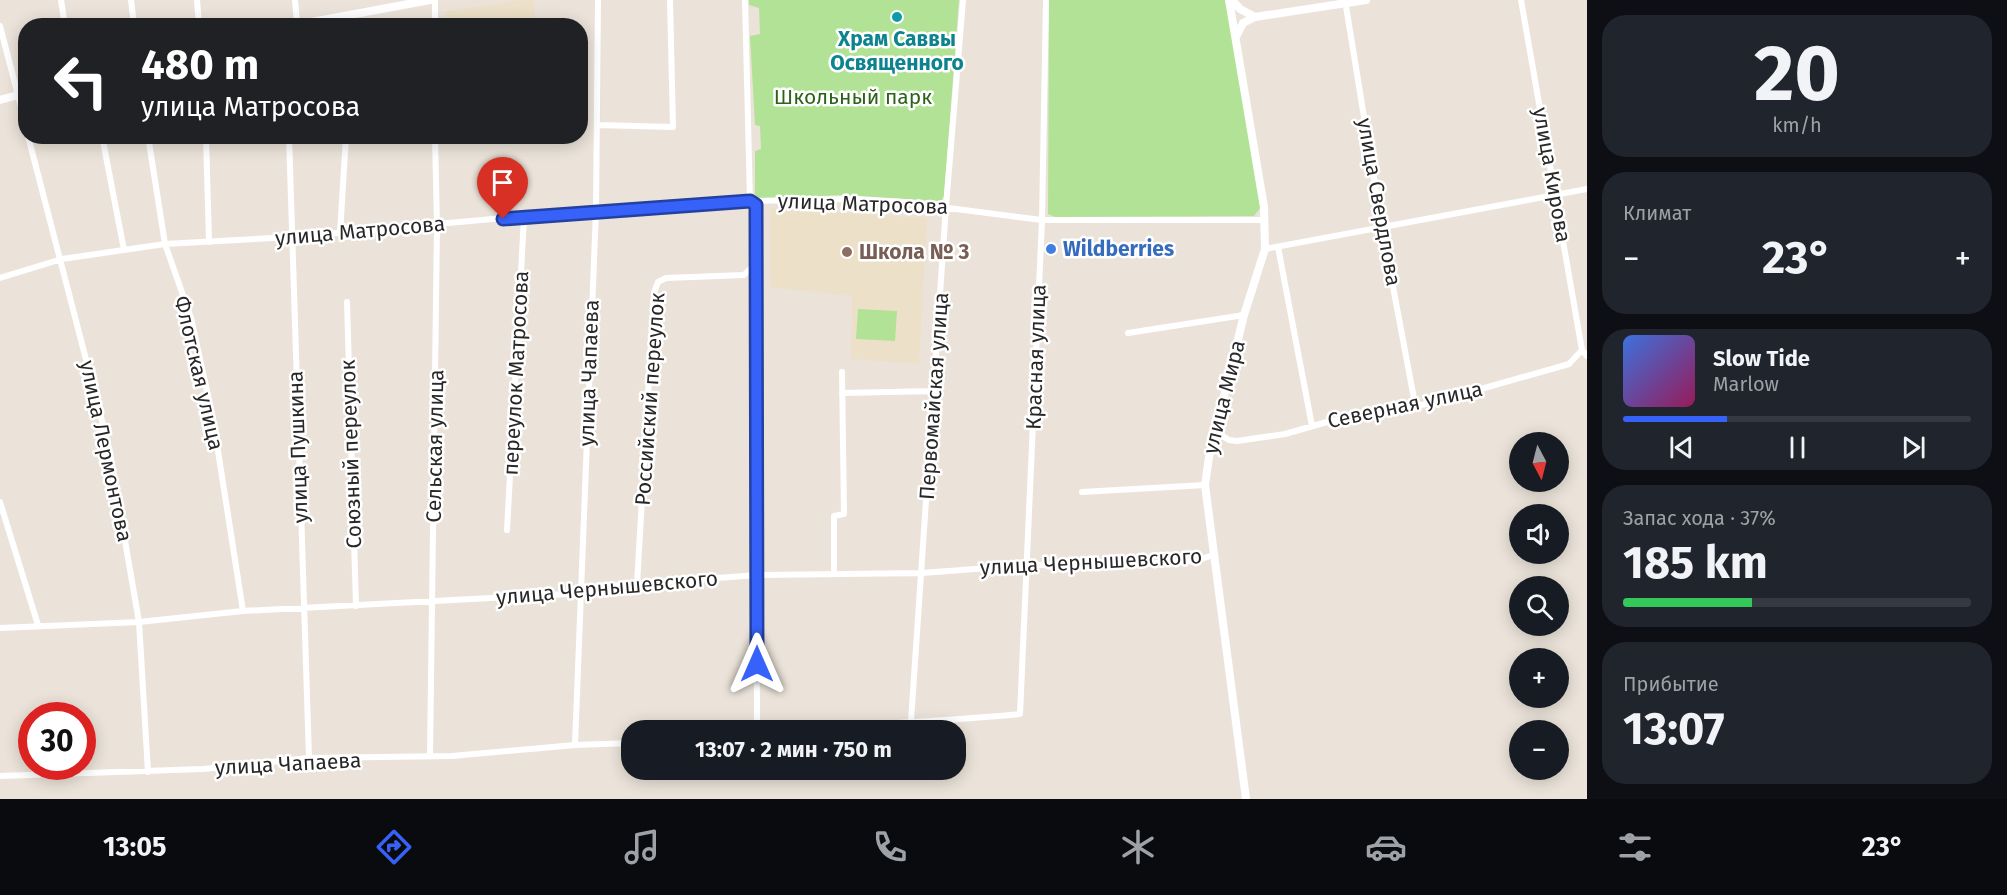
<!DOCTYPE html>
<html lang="ru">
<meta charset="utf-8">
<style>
body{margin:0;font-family:"Fira Sans",sans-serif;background:#20242c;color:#f1f3f6;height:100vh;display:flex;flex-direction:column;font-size:22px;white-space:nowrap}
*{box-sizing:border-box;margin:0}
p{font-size:20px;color:#9ea1a6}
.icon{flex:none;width:33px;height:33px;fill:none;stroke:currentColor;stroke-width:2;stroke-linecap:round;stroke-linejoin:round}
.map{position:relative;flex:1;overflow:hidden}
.details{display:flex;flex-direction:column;gap:15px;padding:15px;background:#0d0f14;width:420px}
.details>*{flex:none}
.banner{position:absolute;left:18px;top:18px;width:570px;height:126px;border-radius:24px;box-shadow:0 3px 15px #0003;background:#202124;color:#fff;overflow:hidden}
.needle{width:39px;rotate:173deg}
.controls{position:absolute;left:1509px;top:432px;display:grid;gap:12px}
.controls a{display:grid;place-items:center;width:60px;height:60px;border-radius:50%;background:#171b24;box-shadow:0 3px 15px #0003;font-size:30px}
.speed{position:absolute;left:18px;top:702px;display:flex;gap:12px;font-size:30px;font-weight:700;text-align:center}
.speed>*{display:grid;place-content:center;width:78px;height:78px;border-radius:50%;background:#171b24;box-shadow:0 3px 15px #0003;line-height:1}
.speed .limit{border:9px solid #d22;background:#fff;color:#111}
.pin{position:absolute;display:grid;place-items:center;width:51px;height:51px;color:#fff;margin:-62px -26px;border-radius:50% 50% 50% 0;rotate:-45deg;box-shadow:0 0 6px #0007}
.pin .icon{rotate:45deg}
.me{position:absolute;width:66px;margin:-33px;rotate:0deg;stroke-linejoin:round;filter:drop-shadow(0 0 4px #0008)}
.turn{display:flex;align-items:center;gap:21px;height:126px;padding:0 24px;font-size:27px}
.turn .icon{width:78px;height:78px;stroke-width:2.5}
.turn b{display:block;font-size:42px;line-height:51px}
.big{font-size:45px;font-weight:700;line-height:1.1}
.details .tile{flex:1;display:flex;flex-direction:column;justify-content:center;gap:9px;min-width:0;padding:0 21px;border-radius:24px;background:#20242c}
.details .dial{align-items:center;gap:0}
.dial b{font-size:78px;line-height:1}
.song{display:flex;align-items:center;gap:18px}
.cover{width:72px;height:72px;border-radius:9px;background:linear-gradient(135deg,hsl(220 70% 55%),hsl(330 70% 35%))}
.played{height:6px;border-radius:3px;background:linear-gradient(90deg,#3662fa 30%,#363941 30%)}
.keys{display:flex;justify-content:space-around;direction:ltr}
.heat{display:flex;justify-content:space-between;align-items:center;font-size:33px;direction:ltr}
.charge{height:9px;border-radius:4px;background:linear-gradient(90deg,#34c759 37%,#363941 0)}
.trip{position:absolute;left:621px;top:720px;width:345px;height:60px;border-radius:24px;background:#171b24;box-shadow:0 3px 15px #0003;font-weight:700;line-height:60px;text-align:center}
.dock{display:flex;height:96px;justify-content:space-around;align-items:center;background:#090b0e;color:#9ea1a6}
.dock .icon{width:42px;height:42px}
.dock .current{color:#3662fa}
.dock b{font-size:27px;color:#f1f3f6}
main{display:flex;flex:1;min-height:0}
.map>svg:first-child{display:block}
</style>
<main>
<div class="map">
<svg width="1587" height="799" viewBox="0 0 1587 799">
<rect width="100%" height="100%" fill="#ebe3d9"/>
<path fill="#ede0c8" d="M 525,0 L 534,0 L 535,25 L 446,25 L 446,11 Z
M 770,208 L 927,218 L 919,364 L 851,359 L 852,296 L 770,287 Z"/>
<path fill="#b2e295" d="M 749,0 L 959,0 L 944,196 L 941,201 L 842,195 L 755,199 L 755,151 L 761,149 L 760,126 L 755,125 L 750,36 L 760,34 L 759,8 L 749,5 Z
M 1049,0 L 1227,0 L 1260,208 L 1254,216 L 1055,217 L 1048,214 Z
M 858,309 L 897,311 L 895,341 L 856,339 Z"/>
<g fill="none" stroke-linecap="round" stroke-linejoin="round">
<path stroke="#fff" stroke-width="6" d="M 61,0 L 65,26
M 131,0 L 134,26
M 197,0 L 199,26
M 295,0 L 297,23
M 745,0 L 750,201 L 756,205 L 757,730
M 1345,0 L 1382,228 L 1415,404
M 1521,0 L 1582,350
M 0,26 L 26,126
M 435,26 L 435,0
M 597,125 L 673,127 L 670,0
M 28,136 L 109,448 L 139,622 L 148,772
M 102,136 L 124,250
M 148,136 L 165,244 L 191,318 L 213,419 L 243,611
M 206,136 L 209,242
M 289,136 L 309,758
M 340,233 L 346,136
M 1278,247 L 1312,426
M 1265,249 L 1587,189
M 0,278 L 62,259 L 165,244 L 291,237 L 596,210 L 750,201 L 855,199 L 902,202 L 1042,220 L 1263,220
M 347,302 L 356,606
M 1128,333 L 1244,315
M 842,393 L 935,391
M 1215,431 L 1229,440 L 1237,441 L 1285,434 L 1327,422 L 1432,403 L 1569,364 L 1582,350 L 1587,356
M 1082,492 L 1205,485
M 0,502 L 38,625
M 507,530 L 524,217
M 834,573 L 834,516 L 844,514 L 842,372
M 637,584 L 654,293 L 658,282 L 666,278 L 744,275 L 756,263
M 0,628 L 139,622 L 243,611 L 568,594 L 580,588 L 758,575 L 922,573 L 1027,565 L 1123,565 L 1196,561 L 1213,555
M 911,721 L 946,206 L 963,0
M 774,730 C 856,725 938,722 1020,714 L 1042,220 L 1046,0
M 575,745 L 596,210 L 598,0
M 430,756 L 437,225 L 435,136
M 0,776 L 203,769 L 309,758 L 452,756 L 575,745 L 632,743"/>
<path stroke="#fff" stroke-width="8" d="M 1229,0 L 1264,207 L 1265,249 L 1244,315 L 1209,457 L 1205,485 L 1246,799
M 1232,0 L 1240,9 L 1255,17 L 1366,0
M 290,26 L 430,0
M 1236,37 L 1243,23 L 1255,17
M 0,100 L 26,93"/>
</g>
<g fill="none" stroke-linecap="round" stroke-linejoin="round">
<g stroke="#2340a2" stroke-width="15">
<path id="route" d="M 503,219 L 750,201 L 756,205 L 757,664"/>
</g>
<use href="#route" stroke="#3662fa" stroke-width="10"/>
</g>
<circle fill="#0f9aa8" stroke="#fff" stroke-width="2" cx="897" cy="17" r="6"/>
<circle fill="#3f7fe0" stroke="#fff" stroke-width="2" cx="1051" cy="249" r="6"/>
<circle fill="#8d6e63" stroke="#fff" stroke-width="2" cx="847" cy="252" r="6"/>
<g text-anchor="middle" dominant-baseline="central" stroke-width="5" stroke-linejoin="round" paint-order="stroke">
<g font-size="21" font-weight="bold" fill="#0d838f" stroke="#fff">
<text x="897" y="39">Храм Саввы<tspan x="897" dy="24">Освященного</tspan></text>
</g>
<g font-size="21" fill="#2b6419" stroke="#fff">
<text x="853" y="97">Школьный парк</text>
</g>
<g font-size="21" fill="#282828" stroke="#fff">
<text transform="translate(1552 175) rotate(80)">улица Кирова</text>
<text transform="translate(1379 202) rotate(80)">улица Свердлова</text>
<text transform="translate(863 204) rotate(2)">улица Матросова</text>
<text transform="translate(360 231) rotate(-5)">улица Матросова</text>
<text transform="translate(1036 357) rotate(-88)">Красная улица</text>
<text transform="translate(199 373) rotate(77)">Флотская улица</text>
<text transform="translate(516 373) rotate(-87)">переулок Матросова</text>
<text transform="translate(589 373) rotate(-88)">улица Чапаева</text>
<text transform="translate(934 396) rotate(-86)">Первомайская улица</text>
<text transform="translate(1224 397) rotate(-76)">улица Мира</text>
<text transform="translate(650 399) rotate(-86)">Российский переулок</text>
<text transform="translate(1405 405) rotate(-12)">Северная улица</text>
<text transform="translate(435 446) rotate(-89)">Сельская улица</text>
<text transform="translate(298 447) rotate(-92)">улица Пушкина</text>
<text transform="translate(106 451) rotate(78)">улица Лермонтова</text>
<text transform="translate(351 454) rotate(-92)">Союзный переулок</text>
<text transform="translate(1091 562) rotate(-3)">улица Чернышевского</text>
<text transform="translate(607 588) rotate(-5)">улица Чернышевского</text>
<text transform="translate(288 764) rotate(-3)">улица Чапаева</text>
</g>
<g font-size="21" font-weight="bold" fill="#366cbe" stroke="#fff" text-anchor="start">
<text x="1063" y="249">Wildberries</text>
</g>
<g font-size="21" font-weight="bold" fill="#785e54" stroke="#fff" text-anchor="start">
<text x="859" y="252">Школа № 3</text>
</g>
</g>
</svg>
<div class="controls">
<a><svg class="needle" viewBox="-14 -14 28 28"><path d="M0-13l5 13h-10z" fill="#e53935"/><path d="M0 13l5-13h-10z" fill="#9ea1a6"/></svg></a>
<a><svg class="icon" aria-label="sound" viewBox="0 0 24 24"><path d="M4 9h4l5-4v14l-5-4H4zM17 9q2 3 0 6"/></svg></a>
<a><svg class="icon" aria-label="search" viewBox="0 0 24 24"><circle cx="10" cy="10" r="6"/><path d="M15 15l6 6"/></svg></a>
<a>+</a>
<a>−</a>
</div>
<div class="speed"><div class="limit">30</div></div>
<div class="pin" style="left:503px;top:219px;background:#d93025"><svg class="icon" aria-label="arrive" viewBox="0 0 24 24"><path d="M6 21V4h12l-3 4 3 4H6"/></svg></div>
<svg class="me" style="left:757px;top:664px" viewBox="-20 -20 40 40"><path d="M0-17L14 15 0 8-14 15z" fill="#3662fa" stroke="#fff" stroke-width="4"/></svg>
<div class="trip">13:07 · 2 мин · 750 m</div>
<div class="banner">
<div class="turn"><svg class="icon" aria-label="left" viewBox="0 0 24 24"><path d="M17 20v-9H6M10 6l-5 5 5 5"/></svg><div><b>480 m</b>улица Матросова</div></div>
</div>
</div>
<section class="details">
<div class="tile dial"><b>20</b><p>km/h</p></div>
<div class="tile"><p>Климат</p>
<div class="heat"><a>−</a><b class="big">23°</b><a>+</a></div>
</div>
<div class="tile">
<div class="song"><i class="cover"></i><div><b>Slow Tide</b><p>Marlow</p></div></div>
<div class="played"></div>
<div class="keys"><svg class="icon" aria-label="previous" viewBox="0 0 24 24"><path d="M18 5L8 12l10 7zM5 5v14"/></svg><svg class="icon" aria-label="pause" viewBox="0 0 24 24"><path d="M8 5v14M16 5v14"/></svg><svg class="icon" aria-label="next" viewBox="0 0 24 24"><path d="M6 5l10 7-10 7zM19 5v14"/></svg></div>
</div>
<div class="tile"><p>Запас хода · 37%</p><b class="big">185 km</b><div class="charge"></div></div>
<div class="tile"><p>Прибытие</p><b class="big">13:07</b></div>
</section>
</main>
<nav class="dock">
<b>13:05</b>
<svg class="icon current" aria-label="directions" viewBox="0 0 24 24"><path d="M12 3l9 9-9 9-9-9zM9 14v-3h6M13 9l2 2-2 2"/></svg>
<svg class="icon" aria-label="music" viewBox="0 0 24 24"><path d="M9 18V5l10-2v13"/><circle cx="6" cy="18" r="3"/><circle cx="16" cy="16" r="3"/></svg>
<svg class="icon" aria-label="phone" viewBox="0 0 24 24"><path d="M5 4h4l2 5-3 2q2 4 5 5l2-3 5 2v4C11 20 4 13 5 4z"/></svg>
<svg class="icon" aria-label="climate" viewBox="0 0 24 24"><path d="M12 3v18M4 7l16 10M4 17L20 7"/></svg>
<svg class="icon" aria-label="car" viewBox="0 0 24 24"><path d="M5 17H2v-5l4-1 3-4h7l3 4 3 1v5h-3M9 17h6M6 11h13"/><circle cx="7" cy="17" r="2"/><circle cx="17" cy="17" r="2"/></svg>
<svg class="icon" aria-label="filters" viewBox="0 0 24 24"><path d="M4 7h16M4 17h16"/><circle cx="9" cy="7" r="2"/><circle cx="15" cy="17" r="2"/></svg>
<b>23°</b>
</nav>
